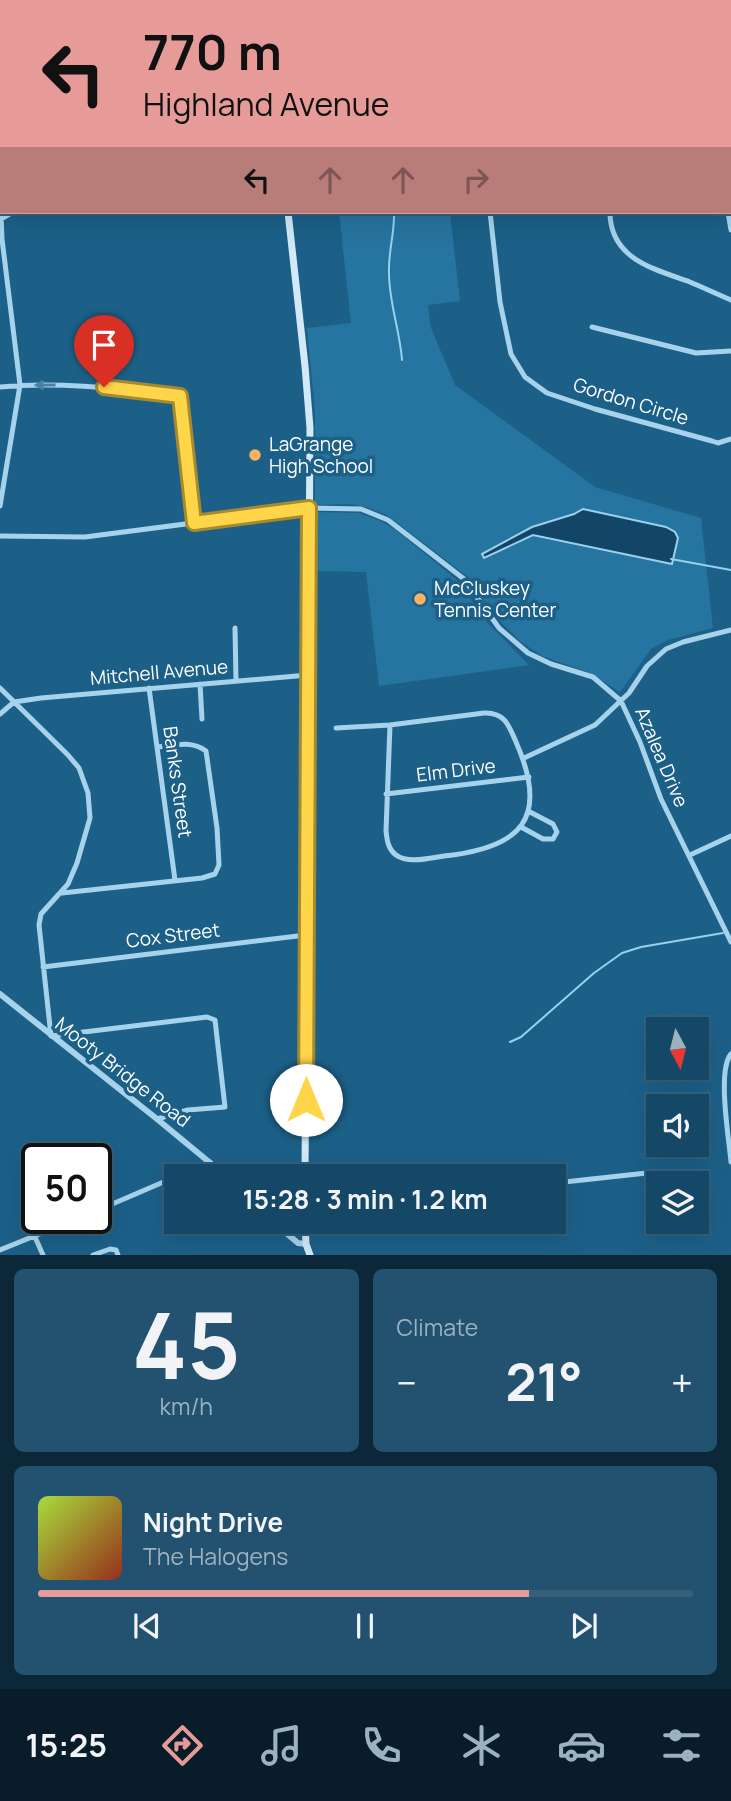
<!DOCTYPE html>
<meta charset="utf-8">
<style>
body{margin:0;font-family:Manrope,sans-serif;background:#22526f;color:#f1f3f6;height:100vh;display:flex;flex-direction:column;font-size:26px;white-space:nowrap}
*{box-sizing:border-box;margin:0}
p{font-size:23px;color:#9db2bf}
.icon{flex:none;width:38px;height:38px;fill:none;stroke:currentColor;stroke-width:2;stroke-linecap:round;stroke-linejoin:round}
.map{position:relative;height:1255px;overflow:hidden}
.side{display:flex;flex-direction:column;gap:14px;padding:14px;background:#0c2838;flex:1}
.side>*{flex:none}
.guide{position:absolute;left:0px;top:0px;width:732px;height:214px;box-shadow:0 7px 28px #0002,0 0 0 2px #34607a;background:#e69b98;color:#111;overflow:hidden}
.needle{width:46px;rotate:173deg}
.buttons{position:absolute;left:646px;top:1017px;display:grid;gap:14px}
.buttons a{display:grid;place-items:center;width:63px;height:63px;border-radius:0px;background:#154866;box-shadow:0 7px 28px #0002,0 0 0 2px #34607a;font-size:35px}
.speed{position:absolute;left:21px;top:1143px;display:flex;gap:14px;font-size:35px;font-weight:700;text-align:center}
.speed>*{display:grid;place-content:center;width:91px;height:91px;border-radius:50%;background:#154866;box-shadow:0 7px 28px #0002,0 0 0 2px #34607a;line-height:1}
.speed .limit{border:4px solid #111;border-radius:10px;background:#fff;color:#111}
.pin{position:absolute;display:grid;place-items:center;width:60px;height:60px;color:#fff;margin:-72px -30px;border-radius:50% 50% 50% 0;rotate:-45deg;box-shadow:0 0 7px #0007}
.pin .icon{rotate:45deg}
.me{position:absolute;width:77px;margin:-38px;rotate:0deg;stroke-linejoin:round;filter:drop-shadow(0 0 5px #0008)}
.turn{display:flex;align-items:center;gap:24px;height:147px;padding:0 28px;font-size:32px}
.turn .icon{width:91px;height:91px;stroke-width:2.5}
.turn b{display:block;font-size:49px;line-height:60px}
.lanes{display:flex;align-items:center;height:66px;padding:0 28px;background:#0003;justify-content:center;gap:35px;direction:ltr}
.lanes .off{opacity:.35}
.big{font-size:52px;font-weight:700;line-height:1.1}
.side .card{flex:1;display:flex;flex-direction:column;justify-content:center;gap:10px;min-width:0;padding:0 24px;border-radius:10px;background:#22526f}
.side .dial{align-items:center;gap:0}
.dial b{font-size:91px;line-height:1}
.song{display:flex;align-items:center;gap:21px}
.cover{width:84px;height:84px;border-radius:10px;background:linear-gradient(135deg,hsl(80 70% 55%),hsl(10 70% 35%))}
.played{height:7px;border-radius:4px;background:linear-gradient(90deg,#e69b98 75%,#34607a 75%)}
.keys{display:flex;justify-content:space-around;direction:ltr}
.heat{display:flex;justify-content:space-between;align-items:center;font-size:38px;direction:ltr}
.side .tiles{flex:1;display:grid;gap:14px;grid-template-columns:1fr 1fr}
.card:last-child{grid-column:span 2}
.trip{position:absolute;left:164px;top:1164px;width:402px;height:70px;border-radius:0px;background:#154866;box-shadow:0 7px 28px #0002,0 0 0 2px #34607a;font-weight:700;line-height:70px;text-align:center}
.tabs{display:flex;height:112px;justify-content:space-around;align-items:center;background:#081d29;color:#9db2bf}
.tabs .icon{width:49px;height:49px}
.tabs .selected{color:#e69b98}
.tabs b{font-size:32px;color:#f1f3f6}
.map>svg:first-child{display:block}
</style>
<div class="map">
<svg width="731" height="1255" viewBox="0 0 731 1255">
<rect width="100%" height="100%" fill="#1c6088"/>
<path fill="#2674a0" d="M 339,212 L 450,212 L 460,301 L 428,305 L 431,328 L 455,385 L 595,487 L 701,518 L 713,628 L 668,640 L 651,649 L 620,692 L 590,673 L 542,656 L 521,642 L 494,615 L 468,577 L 387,515 L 366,507 L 349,504 L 315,505 L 315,412 L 307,328 L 351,323 Z
M 317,512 L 359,513 L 381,521 L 396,530 L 458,581 L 486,621 L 529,665 L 379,686 L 366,572 L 316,571 Z"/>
<path fill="#134666" stroke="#99d0ed" stroke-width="2" d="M 583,509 L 666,527 L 675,532 L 678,538 L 672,564 L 533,535 L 484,558 L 482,554 L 532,527 L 574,514 Z"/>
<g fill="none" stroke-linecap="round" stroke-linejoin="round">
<path stroke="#99d0ed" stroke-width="2" d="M 394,212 C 395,232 388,252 389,273 C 389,303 400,331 402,360
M 671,559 L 731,570
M 510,1042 L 521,1037 L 594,973 L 622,953 L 641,947 L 723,933"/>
<path stroke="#a6d3eb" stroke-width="5" d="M 47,0 L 47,2
M 158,0 L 158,2
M 463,0 L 463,2
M 620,0 L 620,2
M 705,0 L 705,2
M 566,2 L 567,0
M 730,12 L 731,11
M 0,103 L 2,103
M 730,106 L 731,106
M 0,187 L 2,239 L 20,385 L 0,506
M 730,204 L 731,204
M 490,212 L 500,302 L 511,354 L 525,377 L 547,393 L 595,409 L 712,441 L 718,443 L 731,439
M 610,212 C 610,259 654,269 690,282 C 704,288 717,294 731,300
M 728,212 L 731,230
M 1,219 L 13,212
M 592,327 L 696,353 L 731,351
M 0,387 C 60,381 120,389 180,396 L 194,523
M 0,536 L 85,537 L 309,508 L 361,509 L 388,520 L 464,579 L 499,628 L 528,653 L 551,664 L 593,677 L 621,701 L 640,742 L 661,799 L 731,942
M 235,628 L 236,681
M 200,684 L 202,719
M 0,688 L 68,755 L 79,768 L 88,793 L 90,818 L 77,863 L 68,884 L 41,914 L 39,925 L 51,1036 L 207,1017 L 215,1020 L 225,1107 L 188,1110 L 157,1119
M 149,688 L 175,880
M 0,714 L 14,702 L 41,698 L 308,675
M 336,728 L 390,725 L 484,713 C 505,712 509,726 516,742 C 550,819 521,848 444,856 C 430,858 408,864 396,855 C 388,849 387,840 386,831 L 390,725
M 524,758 L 595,725 L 629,693 L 647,666 L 666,649 L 683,642 L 731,630
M 386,794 L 529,777
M 521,827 L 543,839 L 553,839 L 557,832 L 553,824 L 528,811
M 690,855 L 731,836
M 62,893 L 202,878 L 215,874 L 219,865 L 217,828 L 206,751 C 192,740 174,745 158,747
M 43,967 L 306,935
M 731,1054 C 717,1070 729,1139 731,1162
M 555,1183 L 656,1172
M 96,1211 L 210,1162
M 52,1218 L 54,1229
M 35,1237 L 43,1255
M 0,1250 L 79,1218
M 93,1255 L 110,1249 L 116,1250 L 118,1255"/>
<path stroke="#a6d3eb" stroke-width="6" d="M 0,994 L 157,1119 L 226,1176
M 273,1222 L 298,1243 L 306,1244"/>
<path stroke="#d2eaf8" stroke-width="7" d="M 265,0 L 265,2
M 288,212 L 305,366 L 310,428 L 305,1176
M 305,1222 L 306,1244 L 310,1255"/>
</g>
<defs><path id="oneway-solid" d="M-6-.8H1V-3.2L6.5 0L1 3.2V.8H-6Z" transform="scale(1.75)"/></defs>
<use fill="#4582a6" href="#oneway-solid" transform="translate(45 385) rotate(-180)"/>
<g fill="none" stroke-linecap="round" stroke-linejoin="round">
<g stroke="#a68a30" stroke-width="18">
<path id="route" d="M 104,387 L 180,396 L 194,523 L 309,508 L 306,1100"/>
</g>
<use href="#route" stroke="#ffd54a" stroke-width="12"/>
</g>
<g fill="#fcb263" stroke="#1c6088" stroke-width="2.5">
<circle cx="255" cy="455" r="7"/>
<circle cx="420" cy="599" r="7"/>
</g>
<g text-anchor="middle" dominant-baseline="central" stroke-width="7" stroke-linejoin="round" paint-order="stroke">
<g font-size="19" fill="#fff" stroke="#1c6088">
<text transform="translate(631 401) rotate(17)">Gordon Circle</text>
<text transform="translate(159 672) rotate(-5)">Mitchell Avenue</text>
<text transform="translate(662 757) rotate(67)">Azalea Drive</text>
<text transform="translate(456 770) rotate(-7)">Elm Drive</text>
<text transform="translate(178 782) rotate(82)">Banks Street</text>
<text transform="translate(173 935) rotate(-7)">Cox Street</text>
<text transform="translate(123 1072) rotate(38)">Mooty Bridge Road</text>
</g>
<g font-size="19" fill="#fff" stroke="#1c6088" text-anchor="start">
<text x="269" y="444">LaGrange<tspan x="269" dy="22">High School</tspan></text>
<text x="434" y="588">McCluskey<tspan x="434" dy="22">Tennis Center</tspan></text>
</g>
</g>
</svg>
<div class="buttons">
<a><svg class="needle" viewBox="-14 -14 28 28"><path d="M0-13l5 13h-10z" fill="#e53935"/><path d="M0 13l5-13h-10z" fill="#9db2bf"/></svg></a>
<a><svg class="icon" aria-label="sound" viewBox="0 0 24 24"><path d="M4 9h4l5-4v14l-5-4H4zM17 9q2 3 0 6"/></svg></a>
<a><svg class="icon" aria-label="layers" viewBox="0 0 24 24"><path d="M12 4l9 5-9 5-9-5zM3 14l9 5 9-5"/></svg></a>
</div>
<div class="speed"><div class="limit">50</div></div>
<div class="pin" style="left:104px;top:387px;background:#d93025"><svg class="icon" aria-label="arrive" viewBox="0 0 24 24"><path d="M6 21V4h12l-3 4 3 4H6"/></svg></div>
<svg class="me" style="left:306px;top:1100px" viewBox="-20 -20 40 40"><circle r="19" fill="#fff"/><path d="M0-13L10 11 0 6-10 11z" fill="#ffd54a"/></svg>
<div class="trip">15:28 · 3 min · 1.2 km</div>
<div class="guide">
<div class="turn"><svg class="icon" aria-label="left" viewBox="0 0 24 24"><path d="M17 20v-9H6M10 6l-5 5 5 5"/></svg><div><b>770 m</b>Highland Avenue</div></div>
<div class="lanes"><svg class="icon" aria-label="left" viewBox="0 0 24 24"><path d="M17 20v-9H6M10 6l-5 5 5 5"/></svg><svg class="icon off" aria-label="ahead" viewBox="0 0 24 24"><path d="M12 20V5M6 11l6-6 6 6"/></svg><svg class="icon off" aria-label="ahead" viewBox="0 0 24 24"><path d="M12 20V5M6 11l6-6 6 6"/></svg><svg class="icon off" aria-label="right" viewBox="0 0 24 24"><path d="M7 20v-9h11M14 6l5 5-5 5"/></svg></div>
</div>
</div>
<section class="side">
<div class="tiles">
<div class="card dial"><b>45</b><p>km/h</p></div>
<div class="card"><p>Climate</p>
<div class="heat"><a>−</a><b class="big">21°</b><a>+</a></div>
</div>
<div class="card">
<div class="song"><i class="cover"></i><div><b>Night Drive</b><p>The Halogens</p></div></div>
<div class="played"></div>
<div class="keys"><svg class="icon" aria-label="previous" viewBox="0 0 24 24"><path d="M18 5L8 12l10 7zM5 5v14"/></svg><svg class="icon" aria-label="pause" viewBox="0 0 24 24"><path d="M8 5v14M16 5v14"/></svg><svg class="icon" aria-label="next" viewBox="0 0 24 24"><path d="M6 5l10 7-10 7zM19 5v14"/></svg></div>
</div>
</div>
</section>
<nav class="tabs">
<b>15:25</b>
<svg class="icon selected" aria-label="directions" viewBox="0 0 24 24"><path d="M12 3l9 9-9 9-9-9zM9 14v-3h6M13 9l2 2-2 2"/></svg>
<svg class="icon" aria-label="music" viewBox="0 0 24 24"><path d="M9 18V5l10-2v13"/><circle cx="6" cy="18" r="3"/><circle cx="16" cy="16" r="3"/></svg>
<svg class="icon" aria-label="phone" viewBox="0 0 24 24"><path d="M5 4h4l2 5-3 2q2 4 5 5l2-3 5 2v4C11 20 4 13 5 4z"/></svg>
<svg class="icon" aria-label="climate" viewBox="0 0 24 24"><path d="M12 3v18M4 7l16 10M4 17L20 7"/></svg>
<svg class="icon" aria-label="car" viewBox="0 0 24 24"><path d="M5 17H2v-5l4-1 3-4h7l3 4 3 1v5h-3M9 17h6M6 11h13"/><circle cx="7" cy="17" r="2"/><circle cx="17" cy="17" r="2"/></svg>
<svg class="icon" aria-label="filters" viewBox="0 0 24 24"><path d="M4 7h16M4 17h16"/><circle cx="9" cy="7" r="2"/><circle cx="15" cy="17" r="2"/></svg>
</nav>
